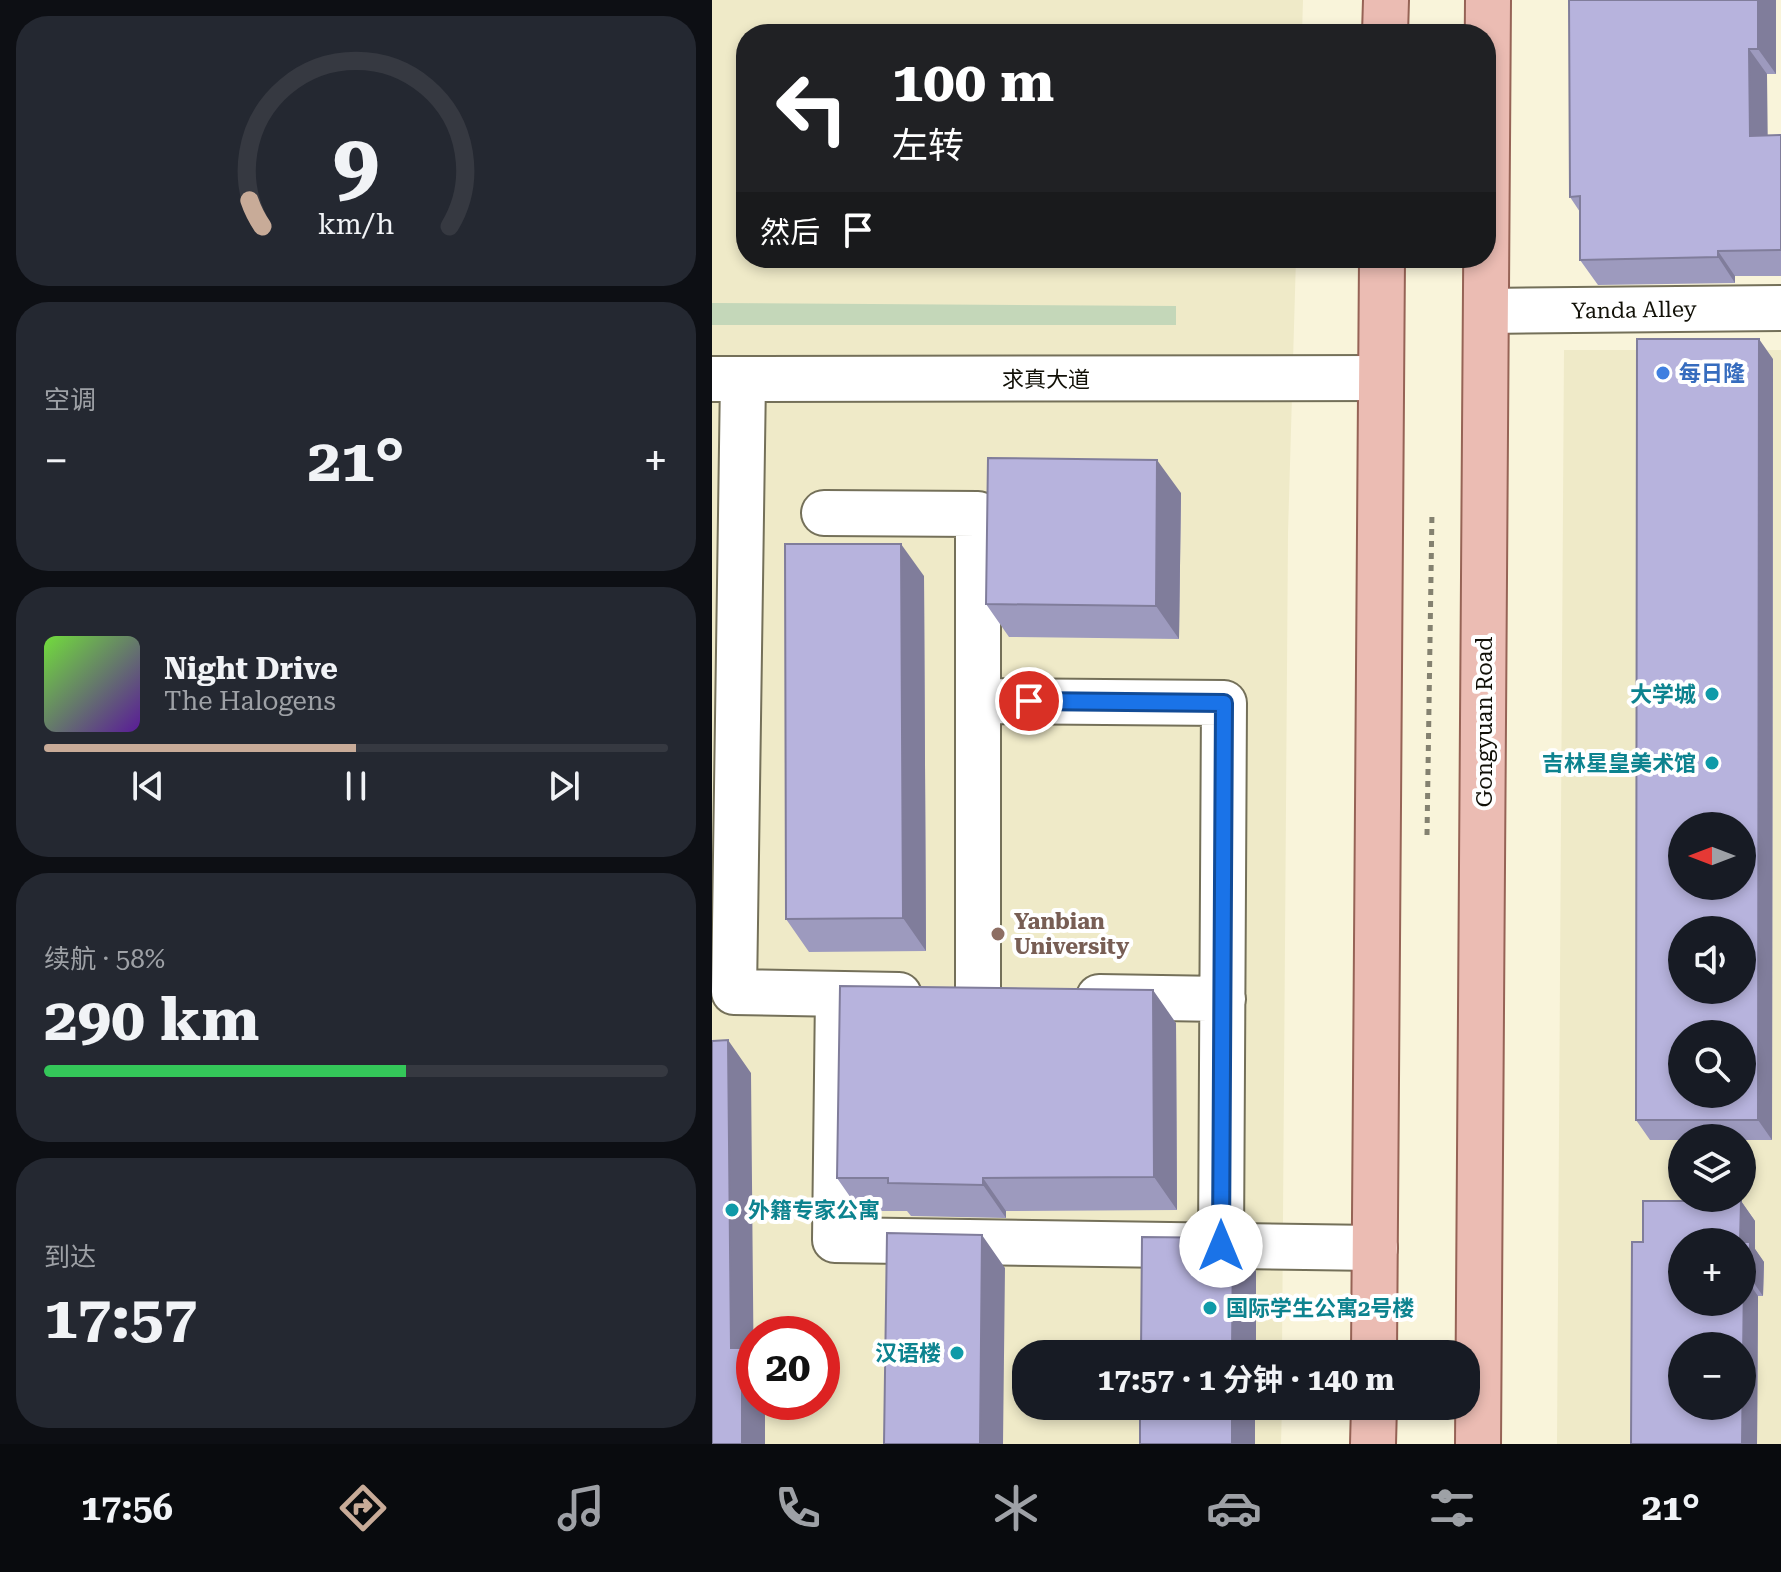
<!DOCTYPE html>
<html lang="zh">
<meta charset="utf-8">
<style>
body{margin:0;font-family:"Roboto Serif","Noto Sans SC",serif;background:#242831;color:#f1f3f6;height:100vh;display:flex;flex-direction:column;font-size:30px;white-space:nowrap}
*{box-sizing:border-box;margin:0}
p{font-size:26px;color:#9ea1a6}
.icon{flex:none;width:44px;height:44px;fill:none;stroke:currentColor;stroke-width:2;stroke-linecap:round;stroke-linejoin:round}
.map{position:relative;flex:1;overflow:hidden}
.side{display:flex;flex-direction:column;gap:16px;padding:16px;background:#0d0f14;width:712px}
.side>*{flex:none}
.hud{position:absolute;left:24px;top:24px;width:760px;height:244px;border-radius:32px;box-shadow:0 4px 12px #0003;background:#202124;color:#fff;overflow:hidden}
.needle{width:52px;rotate:270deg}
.controls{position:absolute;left:956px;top:812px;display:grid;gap:16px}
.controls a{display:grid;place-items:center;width:88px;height:88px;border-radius:50%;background:#171b24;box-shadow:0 4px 12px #0003;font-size:40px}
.speed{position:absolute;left:24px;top:1316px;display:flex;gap:16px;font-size:40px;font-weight:700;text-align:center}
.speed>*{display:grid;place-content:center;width:104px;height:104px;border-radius:50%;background:#171b24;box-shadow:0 4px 12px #0003;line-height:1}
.speed .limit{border:12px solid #d22;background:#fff;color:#111}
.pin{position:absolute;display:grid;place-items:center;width:68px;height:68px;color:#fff;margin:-34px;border:4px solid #fff;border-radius:50%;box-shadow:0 2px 8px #0007}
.me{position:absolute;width:88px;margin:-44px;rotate:0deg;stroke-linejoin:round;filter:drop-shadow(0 0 6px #0008)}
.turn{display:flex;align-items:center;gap:28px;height:168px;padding:0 24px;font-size:36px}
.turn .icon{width:104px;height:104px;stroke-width:2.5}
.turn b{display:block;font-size:56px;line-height:68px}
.then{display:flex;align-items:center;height:76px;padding:0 24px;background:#0003;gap:16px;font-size:30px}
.big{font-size:60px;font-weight:700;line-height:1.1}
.side .tile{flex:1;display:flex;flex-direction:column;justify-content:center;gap:12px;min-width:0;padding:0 28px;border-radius:32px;background:#242831}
.side .dial{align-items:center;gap:0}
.dial svg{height:208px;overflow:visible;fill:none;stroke:#363941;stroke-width:7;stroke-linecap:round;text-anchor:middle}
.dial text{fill:#f1f3f6;stroke:none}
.song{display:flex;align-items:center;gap:24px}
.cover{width:96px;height:96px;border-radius:12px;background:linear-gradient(135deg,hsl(100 70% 55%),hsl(270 70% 35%))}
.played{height:8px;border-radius:4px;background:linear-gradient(90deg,#c8ab98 50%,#363941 50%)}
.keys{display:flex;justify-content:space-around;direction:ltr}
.heat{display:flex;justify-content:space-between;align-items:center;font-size:44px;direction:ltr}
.charge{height:12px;border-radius:6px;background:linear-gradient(90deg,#34c759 58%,#363941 0)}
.trip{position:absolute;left:300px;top:1340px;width:468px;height:80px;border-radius:32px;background:#171b24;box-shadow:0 4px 12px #0003;font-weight:700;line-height:80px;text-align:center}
.tab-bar{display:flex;height:128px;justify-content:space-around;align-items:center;background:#090b0e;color:#9ea1a6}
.tab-bar .icon{width:56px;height:56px}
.tab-bar .selected{color:#c8ab98}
.tab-bar b{font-size:36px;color:#f1f3f6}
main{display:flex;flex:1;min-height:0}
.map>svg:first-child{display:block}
</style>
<main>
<section class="side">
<div class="tile dial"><svg viewBox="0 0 100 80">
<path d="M14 69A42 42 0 1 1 86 69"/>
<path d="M14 69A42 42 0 0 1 9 59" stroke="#c8ab98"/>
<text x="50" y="56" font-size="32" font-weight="700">9</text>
<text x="50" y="72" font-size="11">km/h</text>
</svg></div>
<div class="tile"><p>空调</p>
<div class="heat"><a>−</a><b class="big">21°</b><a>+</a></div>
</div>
<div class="tile">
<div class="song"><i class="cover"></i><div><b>Night Drive</b><p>The Halogens</p></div></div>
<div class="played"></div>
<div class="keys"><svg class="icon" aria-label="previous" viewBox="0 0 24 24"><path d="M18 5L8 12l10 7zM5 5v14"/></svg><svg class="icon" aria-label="pause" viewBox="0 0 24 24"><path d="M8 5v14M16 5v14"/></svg><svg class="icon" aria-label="next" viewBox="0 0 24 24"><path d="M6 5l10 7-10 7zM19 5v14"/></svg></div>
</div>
<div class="tile"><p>续航 · 58%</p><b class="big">290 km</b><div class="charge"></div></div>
<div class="tile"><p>到达</p><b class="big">17:57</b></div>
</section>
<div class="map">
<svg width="1069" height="1444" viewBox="0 0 1069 1444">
<rect width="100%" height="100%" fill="#f9f4da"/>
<path fill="#efeac8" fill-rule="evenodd" d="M 0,0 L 591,0 L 590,34 L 34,34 L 34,258 L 584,258 L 576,533 L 570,1354 L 314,1354 L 314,1406 L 570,1406 L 569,1444 L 0,1444 ZM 42,1334 L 110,1334 L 110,1402 L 42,1402 Z
M 852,350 L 1069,350 L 1069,1444 L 845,1444 ZM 970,826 L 1030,826 L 1030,886 L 970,886 ZM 970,930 L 1030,930 L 1030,990 L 970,990 ZM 970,1034 L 1030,1034 L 1030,1094 L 970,1094 ZM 970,1138 L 1030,1138 L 1030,1198 L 970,1198 ZM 970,1242 L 1030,1242 L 1030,1302 L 970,1302 ZM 970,1346 L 1030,1346 L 1030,1406 L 970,1406 Z"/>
<path fill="#c4d7b9" d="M 0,303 L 464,306 L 464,325 L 0,325 Z"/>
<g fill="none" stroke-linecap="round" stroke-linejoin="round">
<g stroke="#747059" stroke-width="48">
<path id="minor" d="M 775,311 L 1069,308
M 2,379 L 668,378
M 31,379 L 22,992 L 187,995
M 112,513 L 266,514 L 266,996
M 266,701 L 512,703 L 509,1246
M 126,994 L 123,1240 L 663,1248
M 387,997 L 511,999"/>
</g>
<g stroke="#966356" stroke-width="48">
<path id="major" d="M 673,34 L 674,0
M 662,1354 L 670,258
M 661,1444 L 662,1406
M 766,1444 L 776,0"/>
</g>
<path stroke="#848170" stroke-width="5" stroke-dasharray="6 6" stroke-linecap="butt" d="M 715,835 L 720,511"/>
<use href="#minor" stroke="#fff" stroke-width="44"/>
<use href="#major" stroke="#ebbcb3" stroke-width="44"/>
</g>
<path fill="#9d9abe" d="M 1064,0 L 1064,74 L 1055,74 L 1055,136 L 1069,135 L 1069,276 L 1023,276 L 1023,283 L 886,285 L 868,260 L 868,212 L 858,197 Z
M 1061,359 L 1060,1140 L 1030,1140 L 1030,1138 L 970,1138 L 970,1140 L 938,1140 L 924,1120 Z
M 469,493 L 467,639 L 297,637 L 274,604 Z
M 212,576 L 214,951 L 97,952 L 74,919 Z
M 464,1023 L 465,1210 L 294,1211 L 294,1218 L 199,1216 L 195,1211 L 148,1211 L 125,1178 Z
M 1029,1201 L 1043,1221 L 1043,1249 L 1052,1262 L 1051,1296 L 1046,1296 L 1045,1444 L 919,1444 L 931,1242 Z"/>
<path fill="#807d9b" d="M 1046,0 L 1064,0 L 1064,74 L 1046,49 Z
M 1037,49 L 1055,74 L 1056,161 L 1038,136 Z
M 1006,251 L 1023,276 L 1023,283 L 1006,257 Z
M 1047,339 L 1061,359 L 1060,1140 L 1046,1120 Z
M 445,460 L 469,493 L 467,639 L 444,606 Z
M 189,544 L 212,576 L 214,951 L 191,918 Z
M 441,990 L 464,1023 L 465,1210 L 442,1177 Z
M 16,1040 L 39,1073 L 42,1402 L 53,1402 L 53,1444 L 30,1444 L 19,1348 Z
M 271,1178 L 294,1211 L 294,1218 L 271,1185 Z
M 1029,1201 L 1043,1221 L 1043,1249 L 1052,1262 L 1051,1296 L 1037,1276 L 1029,1242 Z
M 270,1235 L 293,1268 L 291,1444 L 268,1444 Z
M 521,1238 L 544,1271 L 544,1354 L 520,1354 Z
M 1032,1276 L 1046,1296 L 1045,1444 L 1030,1444 Z
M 520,1406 L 543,1406 L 543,1444 L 520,1444 Z"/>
<path fill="#b7b3dd" stroke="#807d9b" stroke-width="2" fill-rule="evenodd" d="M 857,0 L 1046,0 L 1046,49 L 1037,49 L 1038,136 L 1069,135 L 1069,250 L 1006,251 L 1006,257 L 868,260 L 868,196 L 858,197 Z
M 925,339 L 1047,339 L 1046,1120 L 924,1120 ZM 970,826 L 1030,826 L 1030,886 L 970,886 ZM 970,930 L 1030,930 L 1030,990 L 970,990 ZM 970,1034 L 1030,1034 L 1030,1094 L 970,1094 Z
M 276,458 L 445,460 L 444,606 L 274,604 Z
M 73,544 L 189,544 L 191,918 L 74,919 Z
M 128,986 L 441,990 L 442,1177 L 271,1178 L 271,1185 L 176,1183 L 176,1178 L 125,1178 Z
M 16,1040 L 19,1348 L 30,1348 L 30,1444 L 0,1444 L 0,1041 Z
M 931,1201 L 1029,1201 L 1028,1242 L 1038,1242 L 1037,1276 L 1032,1276 L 1030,1444 L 919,1444 L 920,1242 L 931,1242 ZM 970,1242 L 1030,1242 L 1030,1302 L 970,1302 ZM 970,1346 L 1030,1346 L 1030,1406 L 970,1406 Z
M 175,1233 L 270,1235 L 268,1444 L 172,1444 Z
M 430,1237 L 521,1238 L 520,1354 L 429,1354 Z
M 428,1406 L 520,1406 L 520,1444 L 428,1444 Z"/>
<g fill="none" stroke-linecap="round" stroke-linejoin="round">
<g stroke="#114b97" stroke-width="20">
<path id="route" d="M 317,701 L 512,703 L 509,1246"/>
</g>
<use href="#route" stroke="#1a73e8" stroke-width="14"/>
</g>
<circle fill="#3f7fe0" stroke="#fff" stroke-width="3" cx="951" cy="373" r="8"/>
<g fill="#0f9aa8" stroke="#fff" stroke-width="3">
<circle cx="1000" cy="694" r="8"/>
<circle cx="1000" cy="763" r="8"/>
<circle cx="20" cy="1210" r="8"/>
<circle cx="498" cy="1308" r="8"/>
<circle cx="245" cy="1353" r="8"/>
</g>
<circle fill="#8d6e63" stroke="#fff" stroke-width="3" cx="286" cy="934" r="8"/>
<g text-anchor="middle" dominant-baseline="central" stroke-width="8" stroke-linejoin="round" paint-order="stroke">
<g font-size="22" fill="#111007" stroke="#fff">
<text transform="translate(922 310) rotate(-1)">Yanda Alley</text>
<text x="334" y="379">求真大道</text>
<text transform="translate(772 722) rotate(-90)">Gongyuan Road</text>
</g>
<g font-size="22" font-weight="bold" fill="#366cbe" stroke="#fff" text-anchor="start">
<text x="967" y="373">每日隆</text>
</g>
<g font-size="22" font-weight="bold" fill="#0d838f" stroke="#fff" text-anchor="end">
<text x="984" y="694">大学城</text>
<text x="984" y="763">吉林星皇美术馆</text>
<text x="36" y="1210" text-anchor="start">外籍专家公寓</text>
<text x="514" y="1308" text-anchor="start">国际学生公寓2号楼</text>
<text x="229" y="1353">汉语楼</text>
</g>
<g font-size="22" font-weight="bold" fill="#785e54" stroke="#fff" text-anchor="start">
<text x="302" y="921">Yanbian<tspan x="302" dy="25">University</tspan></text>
</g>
</g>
</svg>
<div class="controls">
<a><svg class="needle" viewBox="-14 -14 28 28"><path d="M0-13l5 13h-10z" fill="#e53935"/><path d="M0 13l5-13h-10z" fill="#9ea1a6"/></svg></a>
<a><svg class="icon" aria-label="sound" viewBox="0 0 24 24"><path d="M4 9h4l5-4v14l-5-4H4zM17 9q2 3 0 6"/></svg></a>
<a><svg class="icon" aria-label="search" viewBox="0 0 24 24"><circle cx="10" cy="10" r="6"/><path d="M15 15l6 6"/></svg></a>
<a><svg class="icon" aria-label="layers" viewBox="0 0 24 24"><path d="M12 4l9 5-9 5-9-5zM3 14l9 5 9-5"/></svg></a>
<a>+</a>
<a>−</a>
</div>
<div class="speed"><div class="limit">20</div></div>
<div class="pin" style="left:317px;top:701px;background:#d93025"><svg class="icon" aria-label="arrive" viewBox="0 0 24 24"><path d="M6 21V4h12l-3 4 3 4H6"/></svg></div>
<svg class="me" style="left:509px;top:1246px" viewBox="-20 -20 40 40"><circle r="19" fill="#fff"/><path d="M0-13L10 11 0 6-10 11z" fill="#1a73e8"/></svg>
<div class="trip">17:57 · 1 分钟 · 140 m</div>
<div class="hud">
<div class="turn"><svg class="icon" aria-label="left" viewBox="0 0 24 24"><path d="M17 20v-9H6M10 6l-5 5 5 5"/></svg><div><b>100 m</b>左转</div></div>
<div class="then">然后<svg class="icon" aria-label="arrive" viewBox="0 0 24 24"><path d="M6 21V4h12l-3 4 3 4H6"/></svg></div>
</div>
</div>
</main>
<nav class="tab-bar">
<b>17:56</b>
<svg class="icon selected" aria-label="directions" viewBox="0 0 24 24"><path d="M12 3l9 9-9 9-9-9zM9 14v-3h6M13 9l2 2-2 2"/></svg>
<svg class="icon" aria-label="music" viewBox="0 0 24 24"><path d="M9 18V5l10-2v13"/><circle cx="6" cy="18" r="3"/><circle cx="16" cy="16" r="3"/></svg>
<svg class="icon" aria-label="phone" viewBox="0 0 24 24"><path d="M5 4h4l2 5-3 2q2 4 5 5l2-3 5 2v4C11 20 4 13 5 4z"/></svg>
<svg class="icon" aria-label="climate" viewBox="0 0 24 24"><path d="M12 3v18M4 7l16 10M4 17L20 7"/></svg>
<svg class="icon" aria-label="car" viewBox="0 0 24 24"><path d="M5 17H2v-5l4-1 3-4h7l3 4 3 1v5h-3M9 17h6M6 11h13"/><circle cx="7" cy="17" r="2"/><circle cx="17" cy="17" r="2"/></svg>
<svg class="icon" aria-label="filters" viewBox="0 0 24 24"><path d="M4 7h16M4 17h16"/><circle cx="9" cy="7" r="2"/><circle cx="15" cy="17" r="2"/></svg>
<b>21°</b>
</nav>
